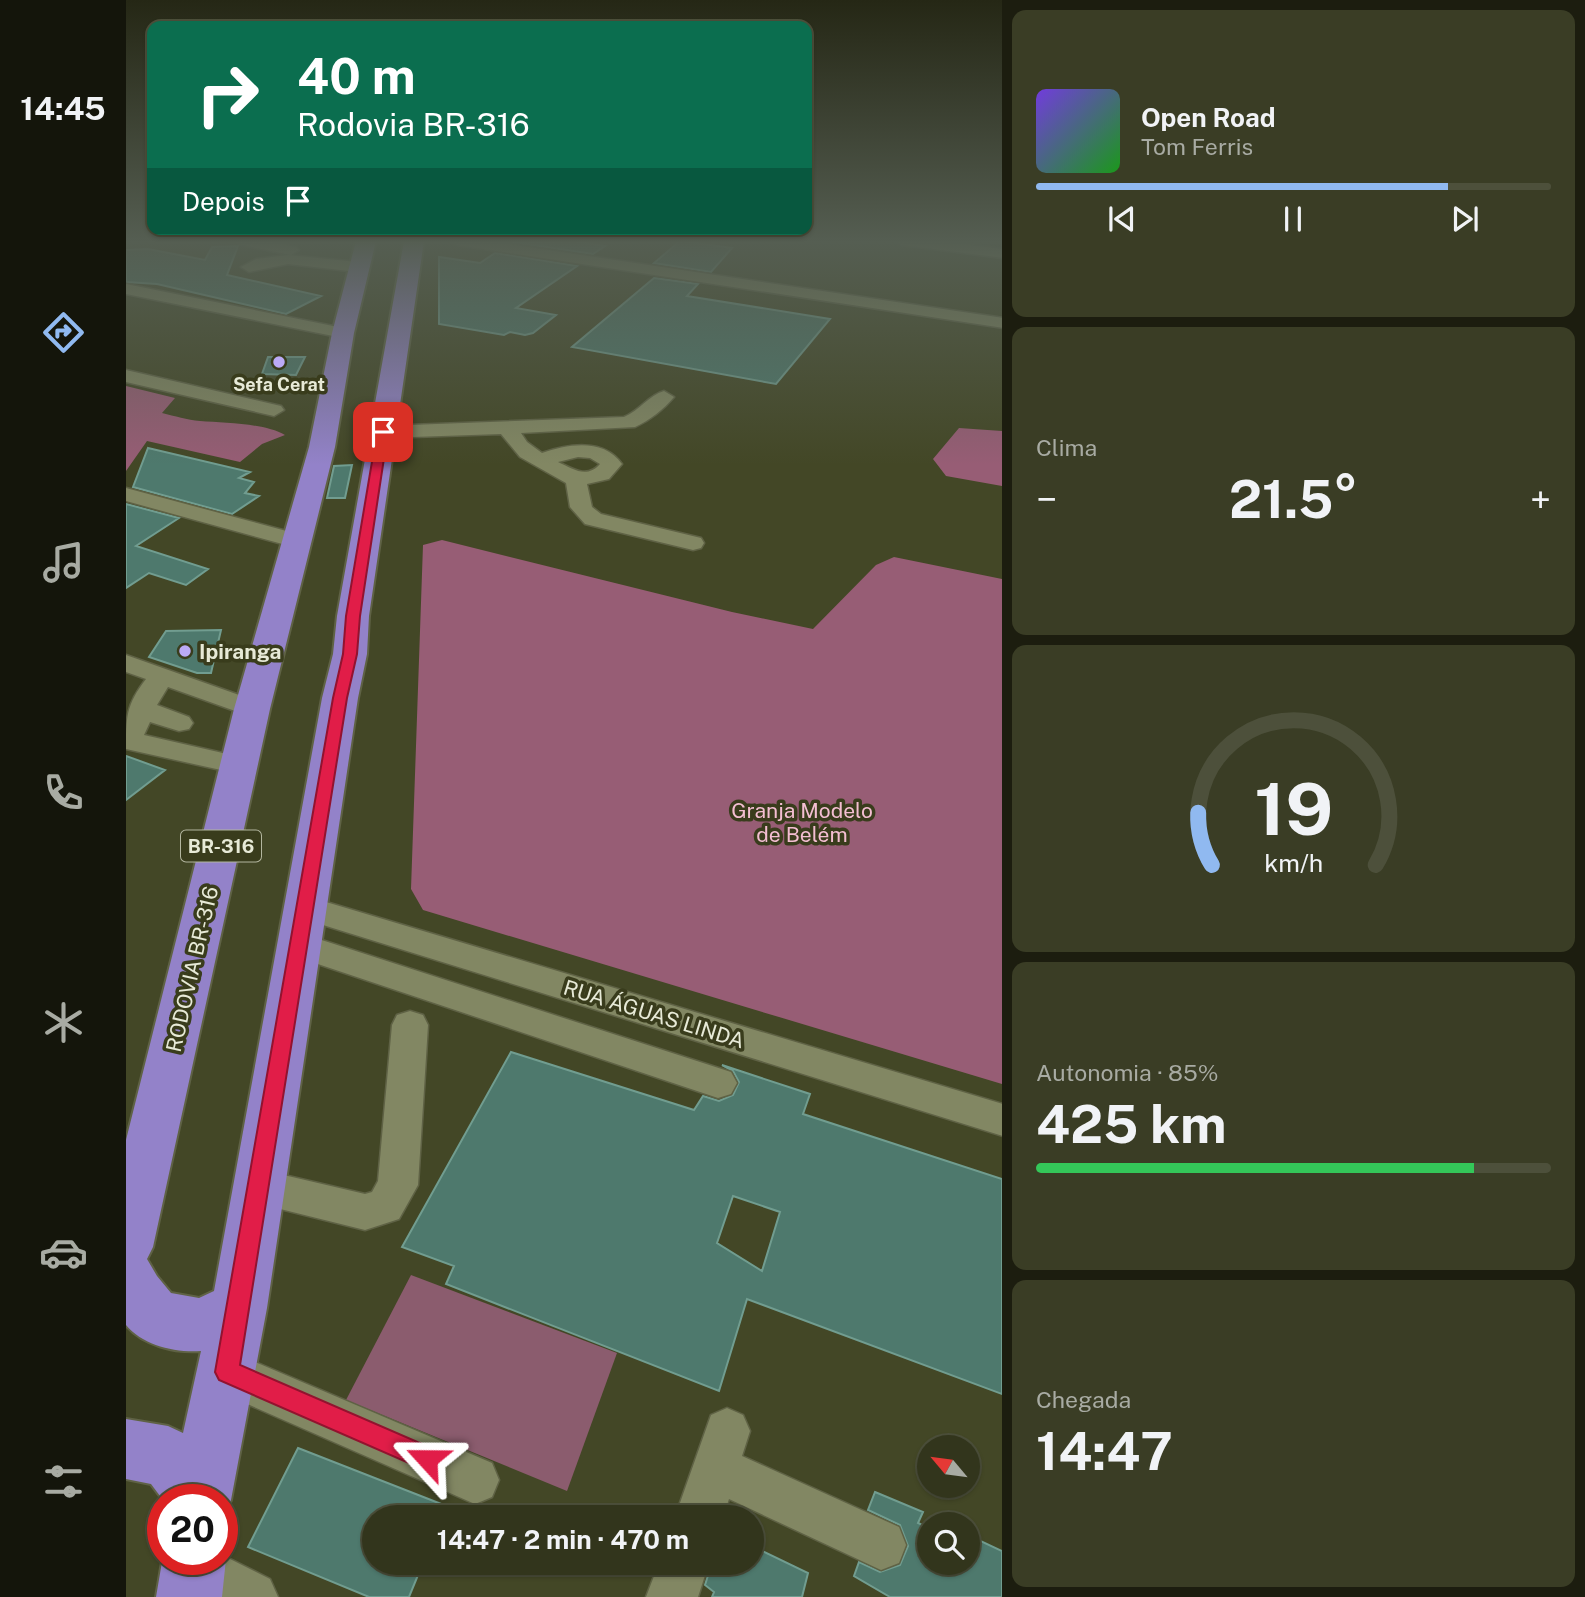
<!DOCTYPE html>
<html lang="pt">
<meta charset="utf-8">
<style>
body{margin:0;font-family:"Public Sans",sans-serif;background:#3a3d25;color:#f1f3f6;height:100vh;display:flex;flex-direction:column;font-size:26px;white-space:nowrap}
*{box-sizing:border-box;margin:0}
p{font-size:23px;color:#a8aba3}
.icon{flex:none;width:38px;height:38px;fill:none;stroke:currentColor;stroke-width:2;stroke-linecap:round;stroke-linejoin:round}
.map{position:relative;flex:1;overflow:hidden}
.drawer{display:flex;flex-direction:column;gap:10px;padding:10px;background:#1c1d0f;width:583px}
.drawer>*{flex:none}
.hud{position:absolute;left:21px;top:21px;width:665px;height:214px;border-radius:14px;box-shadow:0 2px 5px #0004,0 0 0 2px #4d503b;background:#0b6e4f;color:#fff;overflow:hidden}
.needle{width:46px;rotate:299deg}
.controls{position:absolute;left:791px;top:1435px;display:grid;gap:14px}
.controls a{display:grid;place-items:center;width:63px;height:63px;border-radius:50%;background:#32351c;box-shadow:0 2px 5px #0004,0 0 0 2px #4d503b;font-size:35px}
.speed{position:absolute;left:21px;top:1484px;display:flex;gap:14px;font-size:35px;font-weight:700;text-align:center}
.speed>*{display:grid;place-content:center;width:91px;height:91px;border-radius:50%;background:#32351c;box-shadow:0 2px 5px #0004,0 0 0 2px #4d503b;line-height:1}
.speed .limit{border:10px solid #d22;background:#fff;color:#111}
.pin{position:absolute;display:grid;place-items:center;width:60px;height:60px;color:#fff;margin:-30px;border-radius:14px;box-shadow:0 4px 10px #0006}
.me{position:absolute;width:77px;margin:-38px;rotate:294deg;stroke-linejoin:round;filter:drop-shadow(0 0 5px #0008)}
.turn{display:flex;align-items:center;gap:24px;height:147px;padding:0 35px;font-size:32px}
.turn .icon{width:91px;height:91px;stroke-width:2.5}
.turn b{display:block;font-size:49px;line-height:60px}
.then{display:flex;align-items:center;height:66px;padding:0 35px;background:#0003;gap:14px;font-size:26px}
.big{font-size:52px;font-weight:700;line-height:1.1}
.drawer .widget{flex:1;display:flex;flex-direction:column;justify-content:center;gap:10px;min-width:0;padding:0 24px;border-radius:14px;background:#3a3d25}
.drawer .dial{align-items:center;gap:0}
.dial svg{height:182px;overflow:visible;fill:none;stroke:#4d503b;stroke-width:7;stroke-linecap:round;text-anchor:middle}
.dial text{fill:#f1f3f6;stroke:none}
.song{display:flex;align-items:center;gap:21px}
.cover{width:84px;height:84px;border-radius:10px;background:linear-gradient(135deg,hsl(260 70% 55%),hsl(120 70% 35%))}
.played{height:7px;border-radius:4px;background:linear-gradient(90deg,#90b9f0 80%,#4d503b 80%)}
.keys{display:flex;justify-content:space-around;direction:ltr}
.heat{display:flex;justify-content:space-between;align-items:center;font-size:38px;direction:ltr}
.charge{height:10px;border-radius:5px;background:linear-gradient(90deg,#34c759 85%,#4d503b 0)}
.trip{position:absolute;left:236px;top:1505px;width:402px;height:70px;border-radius:35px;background:#32351c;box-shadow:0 2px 5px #0004,0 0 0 2px #4d503b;font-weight:700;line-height:70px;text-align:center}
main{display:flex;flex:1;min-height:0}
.dock{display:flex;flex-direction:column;width:126px;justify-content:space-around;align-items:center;background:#14150b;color:#a8aba3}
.dock .icon{width:49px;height:49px}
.dock .active{color:#90b9f0}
.dock b{font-size:32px;color:#f1f3f6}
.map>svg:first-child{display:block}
</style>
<main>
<nav class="dock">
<b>14:45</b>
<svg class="icon active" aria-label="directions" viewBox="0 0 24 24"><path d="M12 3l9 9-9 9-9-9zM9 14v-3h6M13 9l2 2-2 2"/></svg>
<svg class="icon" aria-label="music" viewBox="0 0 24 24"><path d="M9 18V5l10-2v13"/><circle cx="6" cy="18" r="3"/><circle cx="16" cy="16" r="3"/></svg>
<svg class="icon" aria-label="phone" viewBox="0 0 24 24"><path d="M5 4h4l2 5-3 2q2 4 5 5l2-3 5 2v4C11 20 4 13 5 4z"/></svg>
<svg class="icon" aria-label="climate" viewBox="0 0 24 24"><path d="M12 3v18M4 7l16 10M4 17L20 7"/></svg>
<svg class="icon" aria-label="car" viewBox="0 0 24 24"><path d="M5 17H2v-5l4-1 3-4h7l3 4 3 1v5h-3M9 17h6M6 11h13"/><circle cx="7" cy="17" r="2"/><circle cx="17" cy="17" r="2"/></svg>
<svg class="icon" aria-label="filters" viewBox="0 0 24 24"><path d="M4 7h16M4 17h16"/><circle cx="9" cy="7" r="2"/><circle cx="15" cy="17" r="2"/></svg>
</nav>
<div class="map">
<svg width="877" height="1597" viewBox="0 0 877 1597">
<rect width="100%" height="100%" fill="#434726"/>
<path fill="#8b5c6e" d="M 285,1275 L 491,1353 L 441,1491 L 220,1400 Z"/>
<path fill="#975d75" d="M 0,386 L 49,398 L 36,413 C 49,416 61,420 74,421 C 99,423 138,423 159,435 L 136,444 L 114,462 L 21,441 L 0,471 Z
M 833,428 L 876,431 L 876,486 L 820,476 L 807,459 Z
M 316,540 L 606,612 L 687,629 L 750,565 L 768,557 L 876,579 L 876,1084 L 297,910 L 285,889 L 297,545 Z"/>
<path fill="#4e796d" stroke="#719d90" stroke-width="2" fill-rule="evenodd" d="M 448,241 L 479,246 L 467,254 L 387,242 Z
M 554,241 L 555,241 L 606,248 L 585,272 L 528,263 Z
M 112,246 L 101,275 L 195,296 L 160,314 L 31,284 L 0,282 L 0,250 L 22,249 L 79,260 L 86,247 Z
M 369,253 L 451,266 L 390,308 L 430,315 L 407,333 L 399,335 L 384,332 L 378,335 L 313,324 L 313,257 L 354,263 Z
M 528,278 L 572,284 L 561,296 L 704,319 L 650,384 L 446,347 Z
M 142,357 L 179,357 L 170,375 L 136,374 Z
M 22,448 L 124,472 L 113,478 L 128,482 L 119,493 L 133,496 L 106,514 L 7,487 Z
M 226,465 L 219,498 L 201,498 L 208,466 Z
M 0,504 L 53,518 L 10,546 L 82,569 L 60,585 L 23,573 L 0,588 Z
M 95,630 L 85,673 L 71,673 L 23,657 L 40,631 Z
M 0,756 L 39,770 L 0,800 Z
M 385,1052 L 568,1110 L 577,1096 L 593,1101 L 607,1095 L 613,1082 L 607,1071 L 596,1065 L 684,1094 L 677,1114 L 876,1179 L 876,1394 L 621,1299 L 593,1391 L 320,1284 L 328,1266 L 276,1247 ZM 607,1196 L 654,1212 L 636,1271 L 591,1243 Z
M 172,1448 L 346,1516 L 346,1517 L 248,1517 L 248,1563 L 297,1563 L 283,1597 L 243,1597 L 122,1547 Z
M 749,1492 L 797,1512 L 792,1523 L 803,1528 L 803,1563 L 842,1563 L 842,1535 L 876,1551 L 876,1597 L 764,1597 L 728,1576 L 733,1562 L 754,1572 L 774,1565 L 782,1546 L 774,1525 L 742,1510 Z
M 626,1546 L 682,1573 L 676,1597 L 586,1597 L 588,1592 L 579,1585 L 586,1563 L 626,1563 Z"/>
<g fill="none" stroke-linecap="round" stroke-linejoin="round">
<g stroke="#5f6245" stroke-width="3">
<path id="minor" d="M 109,241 L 141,241 L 170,247 L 173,250 L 165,255 L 116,245 Z
M 324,241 L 362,241 L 877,318 L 877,328 L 331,245 Z
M 769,241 L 812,241 L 877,249 L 877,258 L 776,245 Z
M 162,255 L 232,262 L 240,267 L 232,272 L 162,264 L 123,272 L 115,267 L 130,259 Z
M 0,284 L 217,328 L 226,333 L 217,338 L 0,294 Z
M 0,370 L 155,406 L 158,410 L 148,416 L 0,382 Z
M 538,391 L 548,397 C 537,410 524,420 509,427 L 395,433 L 401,442 L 416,453 C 442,444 478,438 496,464 L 483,479 L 461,484 L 466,507 L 475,514 L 575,538 L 578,543 L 575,548 L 567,550 L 459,524 L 444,507 L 440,483 L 394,457 L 375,434 L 257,438 L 250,436 L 247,432 L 250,428 L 257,426 L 498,417 C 513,411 523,395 538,391 ZM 452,457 L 464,458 L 474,464 C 461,479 447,469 432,462 Z
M 0,488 L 179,536 L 182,541 L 179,546 L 171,548 L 0,501 Z
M 0,655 L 136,703 L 140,709 L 136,715 L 126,717 L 42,687 L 31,705 L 63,717 L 67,723 L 63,729 L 53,731 L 24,722 L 18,735 L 123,759 L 127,765 L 123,771 L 113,774 L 0,749 C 0,717 0,705 20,679 L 0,672 Z
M 180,896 L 877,1104 L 877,1136 L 168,916 L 164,908 L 168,900 Z
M 174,933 L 605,1072 L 611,1083 L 605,1094 L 592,1098 L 162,954 L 157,945 L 162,936 Z
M 284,1011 L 297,1015 L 302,1025 L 292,1185 L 273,1219 L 239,1230 L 118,1200 L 112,1187 L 118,1174 L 132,1169 L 239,1194 L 246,1192 L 252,1181 L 266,1025 L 271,1015 Z
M 101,1350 L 366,1463 L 373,1480 L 366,1497 L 349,1504 L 85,1388 L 78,1372 L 85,1356 Z
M 601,1408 L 617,1415 L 624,1431 L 616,1456 L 773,1527 L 780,1545 L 773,1563 L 755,1570 L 603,1499 L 597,1517 L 549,1517 L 585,1415 Z
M 96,1555 L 144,1579 L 152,1597 L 72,1597 L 50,1586 L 43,1568 L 46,1559 L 96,1559 Z
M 533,1563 L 583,1563 L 572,1597 L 520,1597 Z"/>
</g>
<g stroke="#5f6245" stroke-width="4">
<path id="highway" d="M 230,241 L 250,241 L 228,333 L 209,447 L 144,709 L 27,1247 L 21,1259 L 31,1276 L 45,1293 L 73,1298 L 88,1291 L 196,698 L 207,654 L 211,616 L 278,241 L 298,241 L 243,616 L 241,654 L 232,698 L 141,1308 L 105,1500 L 96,1522 L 96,1500 L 37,1500 L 25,1484 L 0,1479 L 0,1419 L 42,1426 L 57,1433 L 75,1351 C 49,1353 16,1345 0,1325 L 0,1140 L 108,709 L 183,447 L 206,333 Z
M 96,1549 L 100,1559 L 96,1597 L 30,1597 L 37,1556 L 37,1559 L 96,1559 Z"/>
</g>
<use href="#minor" fill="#828763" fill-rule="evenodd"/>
<use href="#highway" fill="#9382c9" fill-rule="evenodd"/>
</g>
<linearGradient id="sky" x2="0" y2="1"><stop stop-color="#252715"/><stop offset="0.52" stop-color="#555e52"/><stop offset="1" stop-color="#555e52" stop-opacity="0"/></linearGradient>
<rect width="877" height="465" fill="url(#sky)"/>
<path fill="#e11d48" stroke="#92132f" stroke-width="2" d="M 257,429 L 262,432 L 234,616 L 231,654 L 221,698 L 114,1365 L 310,1450 L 314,1459 L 310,1468 L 301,1471 L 93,1380 L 89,1372 L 207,698 L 217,654 L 220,616 L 251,432 Z"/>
<g fill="#bbaaf6" stroke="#393c1c" stroke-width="2.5">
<circle cx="153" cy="362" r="7"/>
<circle cx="59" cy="651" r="7"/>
</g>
<g text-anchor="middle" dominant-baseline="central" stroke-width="7" stroke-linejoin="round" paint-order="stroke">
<g font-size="18" font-weight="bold" fill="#e7ead7" stroke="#393c1c">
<text x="153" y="384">Sefa Cerat</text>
</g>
<rect fill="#393c1c" stroke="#b3b69f" stroke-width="2" x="55" y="830.5" width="80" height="31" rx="5"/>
<g font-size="19" font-weight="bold" fill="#e7ead7">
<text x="95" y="846">BR-316</text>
</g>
<g font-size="21" font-weight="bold" fill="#e7ead7" stroke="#393c1c" text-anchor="start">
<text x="73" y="651">Ipiranga</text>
</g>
<g font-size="21" fill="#f4bed2" stroke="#393c1c">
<text x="676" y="810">Granja Modelo<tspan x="676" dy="24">de Belém</tspan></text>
</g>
<g font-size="21" fill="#e7ead7" stroke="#393c1c">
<text transform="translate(66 969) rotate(-77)">RODOVIA BR-316</text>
<text transform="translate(528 1014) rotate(17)">RUA ÁGUAS LINDA</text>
</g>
</g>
</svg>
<div class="controls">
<a><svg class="needle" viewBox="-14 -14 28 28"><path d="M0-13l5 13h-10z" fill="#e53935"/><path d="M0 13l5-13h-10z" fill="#a8aba3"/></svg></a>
<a><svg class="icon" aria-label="search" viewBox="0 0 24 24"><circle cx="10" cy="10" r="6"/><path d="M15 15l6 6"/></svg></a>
</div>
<div class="speed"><div class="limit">20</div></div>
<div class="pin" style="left:257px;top:432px;background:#d93025"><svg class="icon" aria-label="arrive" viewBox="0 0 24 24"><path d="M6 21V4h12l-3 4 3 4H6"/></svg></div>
<svg class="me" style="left:301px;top:1459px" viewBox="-20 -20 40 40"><path d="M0-17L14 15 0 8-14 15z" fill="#e11d48" stroke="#fff" stroke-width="4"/></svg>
<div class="trip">14:47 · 2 min · 470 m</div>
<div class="hud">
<div class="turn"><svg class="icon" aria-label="right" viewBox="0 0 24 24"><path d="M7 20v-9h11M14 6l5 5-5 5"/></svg><div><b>40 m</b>Rodovia BR-316</div></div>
<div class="then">Depois<svg class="icon" aria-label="arrive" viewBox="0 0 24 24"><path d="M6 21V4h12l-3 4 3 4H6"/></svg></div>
</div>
</div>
<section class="drawer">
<div class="widget">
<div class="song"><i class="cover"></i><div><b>Open Road</b><p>Tom Ferris</p></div></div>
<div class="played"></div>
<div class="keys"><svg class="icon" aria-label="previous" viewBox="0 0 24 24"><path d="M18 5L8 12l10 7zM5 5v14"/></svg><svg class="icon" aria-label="pause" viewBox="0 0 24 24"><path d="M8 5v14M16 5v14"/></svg><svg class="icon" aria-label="next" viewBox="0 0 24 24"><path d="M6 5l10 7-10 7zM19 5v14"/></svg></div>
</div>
<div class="widget"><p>Clima</p>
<div class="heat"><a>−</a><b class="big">21.5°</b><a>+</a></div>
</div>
<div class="widget dial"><svg viewBox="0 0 100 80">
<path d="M14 69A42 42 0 1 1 86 69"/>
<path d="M14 69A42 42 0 0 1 8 46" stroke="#90b9f0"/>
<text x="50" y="56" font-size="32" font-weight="700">19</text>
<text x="50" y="72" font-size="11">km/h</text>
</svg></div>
<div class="widget"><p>Autonomia · 85%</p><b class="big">425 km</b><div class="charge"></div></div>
<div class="widget"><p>Chegada</p><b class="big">14:47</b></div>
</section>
</main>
